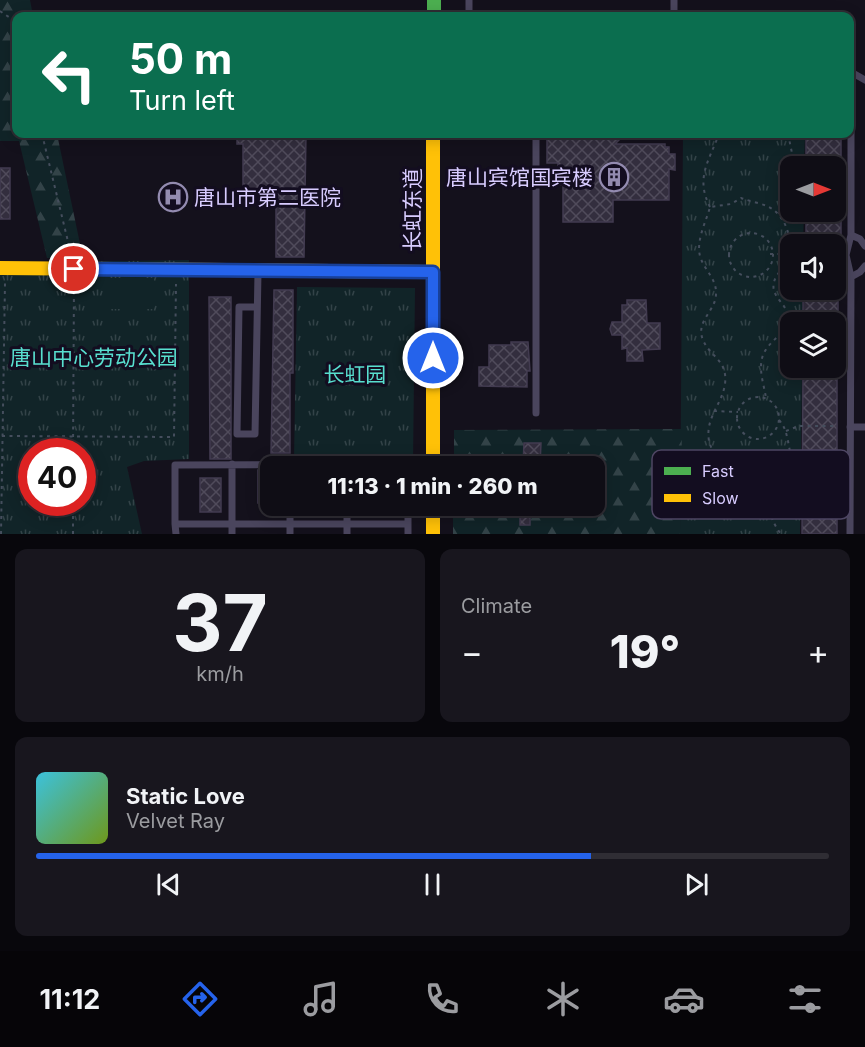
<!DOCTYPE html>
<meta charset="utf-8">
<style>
body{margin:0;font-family:Inter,"Noto Sans SC",sans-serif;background:#18161e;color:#f1f3f6;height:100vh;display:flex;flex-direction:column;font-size:22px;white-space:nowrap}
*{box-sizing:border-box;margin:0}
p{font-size:20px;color:#9b9ca0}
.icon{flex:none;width:33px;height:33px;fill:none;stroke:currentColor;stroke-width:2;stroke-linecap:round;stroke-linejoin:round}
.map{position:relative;height:534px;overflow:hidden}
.panel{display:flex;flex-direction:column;gap:15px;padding:15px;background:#08070c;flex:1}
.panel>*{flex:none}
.hud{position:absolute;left:12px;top:12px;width:842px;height:126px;border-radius:12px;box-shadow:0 3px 15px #0003,0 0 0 2px #2f2d34;background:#0b6e4f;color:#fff;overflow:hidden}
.needle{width:39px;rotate:90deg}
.fabs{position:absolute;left:780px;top:156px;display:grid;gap:12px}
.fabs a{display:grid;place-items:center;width:66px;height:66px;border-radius:12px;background:#0f0d15;box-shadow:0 3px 15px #0003,0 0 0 2px #2f2d34;font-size:30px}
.speed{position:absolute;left:18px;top:438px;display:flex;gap:12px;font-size:30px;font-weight:700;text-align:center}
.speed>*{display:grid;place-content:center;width:78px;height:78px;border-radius:50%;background:#0f0d15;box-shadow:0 3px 15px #0003,0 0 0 2px #2f2d34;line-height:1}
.speed .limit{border:9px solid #d22;background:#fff;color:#111}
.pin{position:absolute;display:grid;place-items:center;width:51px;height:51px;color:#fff;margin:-26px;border:3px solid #fff;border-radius:50%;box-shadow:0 2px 6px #0007}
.me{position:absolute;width:66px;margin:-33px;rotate:0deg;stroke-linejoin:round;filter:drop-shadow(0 0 4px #0008)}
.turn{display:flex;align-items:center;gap:21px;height:126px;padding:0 18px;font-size:27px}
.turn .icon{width:78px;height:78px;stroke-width:2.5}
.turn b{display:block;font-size:42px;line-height:51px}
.big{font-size:45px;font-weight:800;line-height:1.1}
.panel .tile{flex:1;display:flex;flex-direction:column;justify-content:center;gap:9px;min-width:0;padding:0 21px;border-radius:12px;background:#18161e}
.panel .dial{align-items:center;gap:0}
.dial b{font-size:78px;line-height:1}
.song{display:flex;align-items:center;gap:18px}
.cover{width:72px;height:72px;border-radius:9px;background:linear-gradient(135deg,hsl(190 70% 55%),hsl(80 70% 35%))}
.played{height:6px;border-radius:3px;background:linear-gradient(90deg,#2563eb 70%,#2f2d34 70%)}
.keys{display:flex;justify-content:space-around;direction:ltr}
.heat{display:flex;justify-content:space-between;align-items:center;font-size:33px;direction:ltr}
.panel .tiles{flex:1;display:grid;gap:15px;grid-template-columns:1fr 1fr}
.tile:last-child{grid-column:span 2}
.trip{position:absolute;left:260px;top:456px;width:345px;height:60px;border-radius:12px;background:#0f0d15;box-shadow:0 3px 15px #0003,0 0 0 2px #2f2d34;font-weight:800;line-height:60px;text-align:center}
.tabs{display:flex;height:96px;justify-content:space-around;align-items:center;background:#060508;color:#9b9ca0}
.tabs .icon{width:42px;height:42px}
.tabs .active{color:#2563eb}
.tabs b{font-size:27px;color:#f1f3f6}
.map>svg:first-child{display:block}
</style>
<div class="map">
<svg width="865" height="534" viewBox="0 0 865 534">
<defs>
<pattern id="grass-tufts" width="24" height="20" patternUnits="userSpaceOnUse" patternTransform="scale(1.5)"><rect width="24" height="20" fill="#112428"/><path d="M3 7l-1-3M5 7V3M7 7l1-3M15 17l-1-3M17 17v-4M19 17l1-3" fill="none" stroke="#334348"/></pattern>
<pattern id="forest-firs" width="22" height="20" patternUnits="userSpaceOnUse" patternTransform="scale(1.5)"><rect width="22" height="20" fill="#112428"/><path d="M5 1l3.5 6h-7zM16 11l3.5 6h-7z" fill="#334348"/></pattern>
<pattern id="building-cross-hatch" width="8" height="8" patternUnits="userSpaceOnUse" patternTransform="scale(1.5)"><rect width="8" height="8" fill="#332e3e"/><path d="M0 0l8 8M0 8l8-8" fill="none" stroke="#504b5b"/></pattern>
</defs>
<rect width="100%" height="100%" fill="#14111c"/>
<path fill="url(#grass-tufts)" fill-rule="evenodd" d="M 683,134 L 805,134 L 804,166 L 790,166 L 790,212 L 804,212 L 803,244 L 790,244 L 790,290 L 803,290 L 802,322 L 790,322 L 790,368 L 802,368 L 800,534 L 680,534 Z
M 189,260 L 189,459 L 144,461 L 127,467 L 142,534 L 0,534 L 0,263 ZM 32,452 L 82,452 L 82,502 L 32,502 Z
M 297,287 L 415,288 L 413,462 L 294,460 Z"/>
<path fill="url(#forest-firs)" d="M 0,0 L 30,0 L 33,16 L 16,16 L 16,134 L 57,134 L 83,258 L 47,258 L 19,141 L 0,141 Z
M 682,429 L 680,534 L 453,534 L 453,506 L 594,506 L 594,466 L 454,466 L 454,430 Z"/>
<path fill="#112428" d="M 105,278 L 154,278 L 154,309 L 105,309 Z"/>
<path fill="url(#building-cross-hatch)" stroke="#423b50" stroke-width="1.5" d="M 237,134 L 306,134 L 304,257 L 276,257 L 276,195 L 243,195 L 243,144 L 237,144 Z
M 547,134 L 625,134 L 615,144 L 665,144 L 665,147 L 669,147 L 669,154 L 675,154 L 675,170 L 669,169 L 669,200 L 613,200 L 613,222 L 563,222 L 563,185 L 558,185 L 558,163 L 547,163 Z
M 806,134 L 841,134 L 841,166 L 806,166 Z
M 0,168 L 10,168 L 10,219 L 0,219 Z
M 806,212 L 841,212 L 841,242 L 806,242 Z
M 274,290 L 293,290 L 293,373 L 290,373 L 290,453 L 271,453 Z
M 803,290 L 838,290 L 838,322 L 803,322 Z
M 209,297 L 231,297 L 231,459 L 210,459 Z
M 627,300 L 646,300 L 647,323 L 660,323 L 660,349 L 642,350 L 643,361 L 627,361 L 627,348 L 622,349 L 622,335 L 612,335 L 610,329 L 612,322 L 622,322 L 622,305 L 627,305 Z
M 511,342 L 528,342 L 530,371 L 527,371 L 527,387 L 479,386 L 479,367 L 489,367 L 489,345 L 511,345 Z
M 803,368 L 837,368 L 837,534 L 802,534 Z
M 524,443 L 541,443 L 540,466 L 523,466 Z
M 258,470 L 270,470 L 270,503 L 258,503 Z
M 200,478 L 221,478 L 221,512 L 200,512 Z
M 520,506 L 530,506 L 530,525 L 520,525 Z"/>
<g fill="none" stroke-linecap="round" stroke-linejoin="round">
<path stroke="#454e5d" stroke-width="2" stroke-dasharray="3 4.5" stroke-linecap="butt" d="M 0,11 L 16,22 L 16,26
M 42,134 L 71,254
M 788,134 L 792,153 L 792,166
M 710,207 C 695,178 709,161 719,134
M 779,214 L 790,179
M729 255a22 22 0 1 1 44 0a22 22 0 1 1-44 0Z
M 770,254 L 790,254
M737 418a21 21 0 1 1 42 0a21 21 0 1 1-42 0Z
M 714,411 L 738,412
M 779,420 C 785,427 786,432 788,441 C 789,447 791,454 790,459 C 789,466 785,470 781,475 C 765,494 766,515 781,534
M 786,431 L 799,426 L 837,426
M 2,436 L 174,437 L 176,284
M 73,452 L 74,283
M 740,491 C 739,483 732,479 727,473 C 720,464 712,452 709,441 C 705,417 722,405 725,384 C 728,360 710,357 703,340 C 695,321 716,311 716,294 C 717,279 704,270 700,256 C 696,240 706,222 710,207 L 731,204 L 741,198 C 749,201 759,203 767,206 C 785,214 794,239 788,258 C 785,267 776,274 774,282 C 770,298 789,304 788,319 C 786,334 770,340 764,353 C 757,367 764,384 766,398
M 1,534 L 5,283
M 73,534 L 73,502"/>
<path stroke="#4a455d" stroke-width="7" d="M 469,0 L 469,16
M 674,16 L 674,0
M 851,235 L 860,239 L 865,246
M 851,277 L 860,272 L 865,266
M 257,307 L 239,307 L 237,434 L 255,434 L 258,273
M 536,413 L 536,134
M 850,427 L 865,427
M 232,464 L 232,534
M 290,506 L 290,534
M 347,506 L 347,534
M 408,506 L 408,534
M 175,524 L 175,465 L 408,464 L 408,466
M 176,534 L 175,524 L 408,524
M 850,534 L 851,277 L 846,255 L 851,235 L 851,72 L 865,80"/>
<path stroke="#4caf50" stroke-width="14" d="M 434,0 L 434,16"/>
<path stroke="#ffc107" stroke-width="14" d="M 433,134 L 433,466
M 0,268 L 433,272
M 433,506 L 433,534"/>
</g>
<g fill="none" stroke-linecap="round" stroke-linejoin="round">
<g stroke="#184099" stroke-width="15">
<path id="route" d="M 74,269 L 433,272 L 433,358"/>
</g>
<use href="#route" stroke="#2563eb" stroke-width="10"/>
</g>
<defs>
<g id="building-ring" transform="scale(1.5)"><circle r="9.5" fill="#130d20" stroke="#938bb0" stroke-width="1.5"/><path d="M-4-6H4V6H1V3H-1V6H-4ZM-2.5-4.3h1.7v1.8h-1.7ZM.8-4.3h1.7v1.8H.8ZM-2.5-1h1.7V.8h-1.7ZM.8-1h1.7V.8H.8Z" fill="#938bb0"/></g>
<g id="hospital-ring" transform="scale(1.5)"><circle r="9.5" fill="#130d20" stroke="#938bb0" stroke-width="1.5"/><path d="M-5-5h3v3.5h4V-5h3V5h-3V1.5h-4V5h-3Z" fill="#938bb0"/></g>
</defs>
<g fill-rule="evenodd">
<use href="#building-ring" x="614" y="177"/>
<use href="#hospital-ring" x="173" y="197"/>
</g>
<g text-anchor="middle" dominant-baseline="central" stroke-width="6" stroke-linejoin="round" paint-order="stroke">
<g font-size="21" fill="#d8ccff" stroke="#130d20" text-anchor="end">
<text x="593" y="177">唐山宾馆国宾楼</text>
<text x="194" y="197" text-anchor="start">唐山市第二医院</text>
</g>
<g font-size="21" fill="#d8ccff" stroke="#130d20">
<text transform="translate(412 210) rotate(-90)">长虹东道</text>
</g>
<g font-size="21" fill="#58dfcf" stroke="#130d20">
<text x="94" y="357">唐山中心劳动公园</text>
<text x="355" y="374">长虹园</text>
</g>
</g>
<rect x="652" y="450" width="198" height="69" rx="9" fill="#130d20" stroke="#4e4663" stroke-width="1.5"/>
<rect x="664" y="467" width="27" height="8" fill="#4caf50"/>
<rect x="664" y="494" width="27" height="8" fill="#ffc107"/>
<g font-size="16" fill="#d8ccff">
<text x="702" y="477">Fast</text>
<text x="702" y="504">Slow</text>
</g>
</svg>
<div class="fabs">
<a><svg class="needle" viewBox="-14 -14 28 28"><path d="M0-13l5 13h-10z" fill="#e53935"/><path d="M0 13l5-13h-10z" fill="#9b9ca0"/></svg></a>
<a><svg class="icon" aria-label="sound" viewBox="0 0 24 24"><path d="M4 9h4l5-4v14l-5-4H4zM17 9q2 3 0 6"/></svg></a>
<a><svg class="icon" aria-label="layers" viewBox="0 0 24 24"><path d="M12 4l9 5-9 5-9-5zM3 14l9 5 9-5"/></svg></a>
</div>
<div class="speed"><div class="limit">40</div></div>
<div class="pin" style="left:74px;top:269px;background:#d93025"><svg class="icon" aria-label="arrive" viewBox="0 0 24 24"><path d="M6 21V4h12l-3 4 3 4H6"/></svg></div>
<svg class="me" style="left:433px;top:358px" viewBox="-20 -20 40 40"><circle r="17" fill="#2563eb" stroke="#fff" stroke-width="3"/><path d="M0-11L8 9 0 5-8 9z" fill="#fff"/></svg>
<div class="trip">11:13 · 1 min · 260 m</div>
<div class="hud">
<div class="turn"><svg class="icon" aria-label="left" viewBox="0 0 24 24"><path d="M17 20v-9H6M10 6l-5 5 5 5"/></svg><div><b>50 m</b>Turn left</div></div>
</div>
</div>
<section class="panel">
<div class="tiles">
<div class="tile dial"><b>37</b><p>km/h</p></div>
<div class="tile"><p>Climate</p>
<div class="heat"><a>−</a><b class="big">19°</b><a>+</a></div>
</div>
<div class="tile">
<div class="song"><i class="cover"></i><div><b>Static Love</b><p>Velvet Ray</p></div></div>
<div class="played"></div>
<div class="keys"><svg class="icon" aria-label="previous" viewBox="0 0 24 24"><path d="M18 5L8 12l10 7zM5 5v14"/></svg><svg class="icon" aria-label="pause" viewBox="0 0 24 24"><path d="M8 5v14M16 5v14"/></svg><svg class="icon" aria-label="next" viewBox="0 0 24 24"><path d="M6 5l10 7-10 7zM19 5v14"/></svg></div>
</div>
</div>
</section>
<nav class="tabs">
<b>11:12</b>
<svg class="icon active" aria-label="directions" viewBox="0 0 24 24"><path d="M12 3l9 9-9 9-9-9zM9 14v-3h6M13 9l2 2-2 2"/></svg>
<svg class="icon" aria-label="music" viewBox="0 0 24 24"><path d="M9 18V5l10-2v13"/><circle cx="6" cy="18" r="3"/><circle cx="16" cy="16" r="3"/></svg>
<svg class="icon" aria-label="phone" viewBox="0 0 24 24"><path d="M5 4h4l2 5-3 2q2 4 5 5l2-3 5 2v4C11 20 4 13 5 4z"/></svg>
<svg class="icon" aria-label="climate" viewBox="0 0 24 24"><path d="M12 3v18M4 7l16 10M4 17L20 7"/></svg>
<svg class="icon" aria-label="car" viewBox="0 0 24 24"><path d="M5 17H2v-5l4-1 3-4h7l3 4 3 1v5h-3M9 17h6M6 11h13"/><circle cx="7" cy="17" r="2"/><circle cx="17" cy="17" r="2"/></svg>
<svg class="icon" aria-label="filters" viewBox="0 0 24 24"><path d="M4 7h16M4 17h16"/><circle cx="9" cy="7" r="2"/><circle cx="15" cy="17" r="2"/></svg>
</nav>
